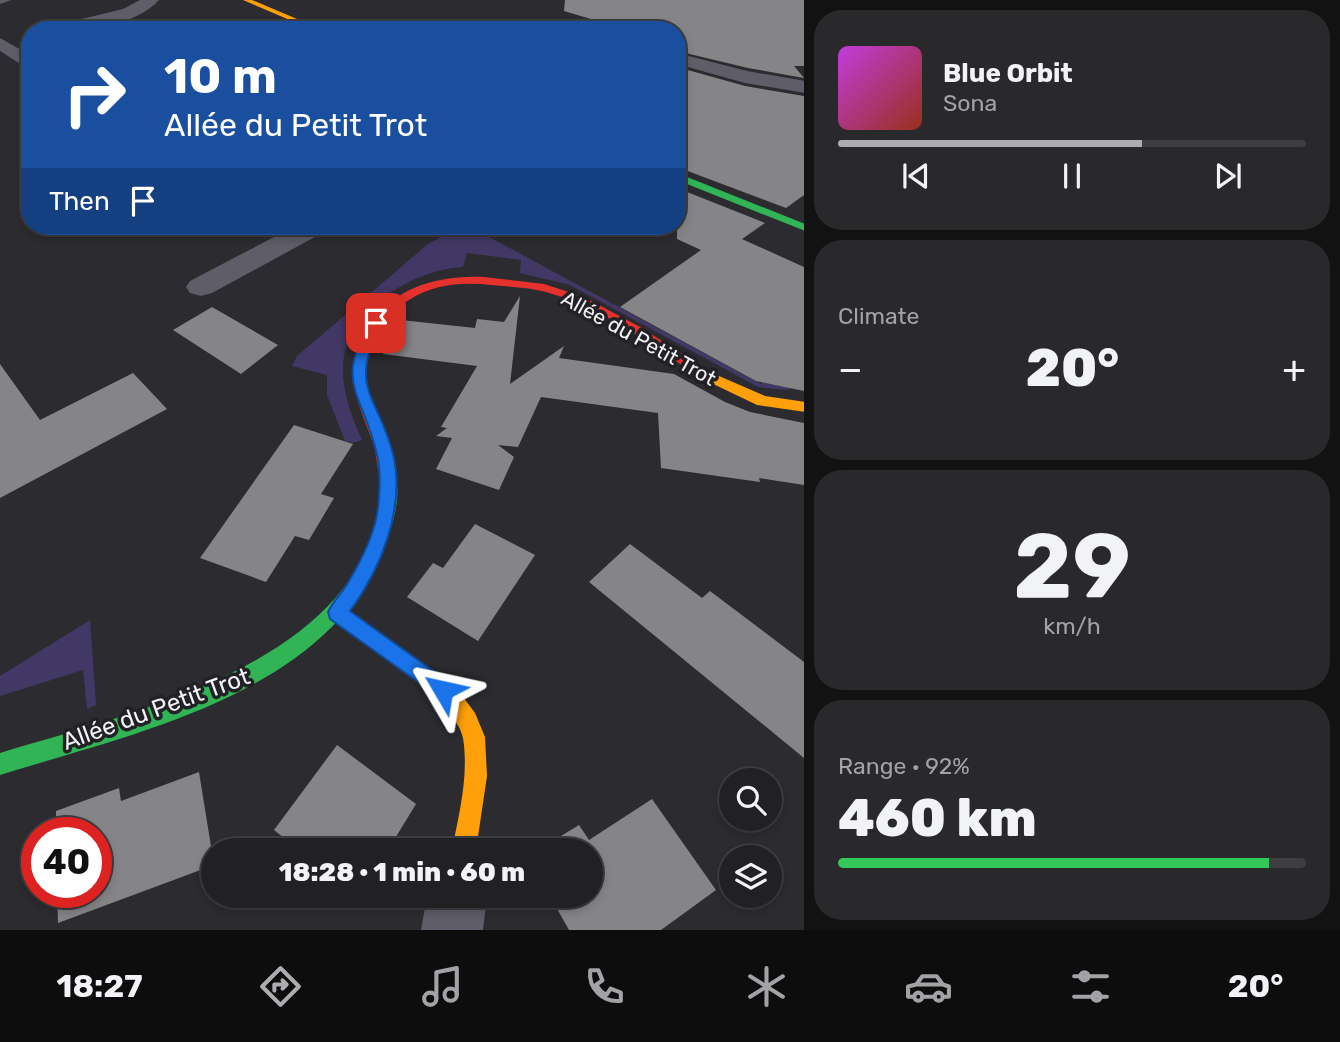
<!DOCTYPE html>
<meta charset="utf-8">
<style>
body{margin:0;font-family:Rubik,sans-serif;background:#29282b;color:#f1f3f6;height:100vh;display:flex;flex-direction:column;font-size:26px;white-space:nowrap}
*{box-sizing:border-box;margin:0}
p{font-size:23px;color:#a2a3a6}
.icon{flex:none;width:38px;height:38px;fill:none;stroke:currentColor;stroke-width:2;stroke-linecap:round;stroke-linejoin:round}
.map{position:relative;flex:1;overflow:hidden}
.details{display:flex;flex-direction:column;gap:10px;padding:10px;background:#121213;width:536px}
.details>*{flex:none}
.hud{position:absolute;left:21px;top:21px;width:665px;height:214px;border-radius:28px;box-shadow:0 4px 10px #0003,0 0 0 2px #3e3e41;background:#1a4fa0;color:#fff;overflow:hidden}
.buttons{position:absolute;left:719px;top:768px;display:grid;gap:14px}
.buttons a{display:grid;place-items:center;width:63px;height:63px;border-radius:50%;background:#212023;box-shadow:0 4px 10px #0003,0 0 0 2px #3e3e41;font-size:35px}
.speed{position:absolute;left:21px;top:817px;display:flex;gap:14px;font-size:35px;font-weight:700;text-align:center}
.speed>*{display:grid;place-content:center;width:91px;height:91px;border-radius:50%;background:#212023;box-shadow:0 4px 10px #0003,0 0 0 2px #3e3e41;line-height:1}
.speed .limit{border:10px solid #d22;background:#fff;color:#111}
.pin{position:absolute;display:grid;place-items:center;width:60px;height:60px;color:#fff;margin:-30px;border-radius:14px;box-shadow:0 4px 10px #0006}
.me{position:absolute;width:77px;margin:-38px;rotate:306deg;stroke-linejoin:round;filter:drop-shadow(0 0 5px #0008)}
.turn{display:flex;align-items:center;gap:24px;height:147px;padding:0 28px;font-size:32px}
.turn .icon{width:91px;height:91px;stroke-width:2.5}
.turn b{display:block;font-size:49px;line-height:60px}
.then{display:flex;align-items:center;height:66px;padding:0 28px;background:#0003;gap:14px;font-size:26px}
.big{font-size:52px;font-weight:800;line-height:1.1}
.details .tile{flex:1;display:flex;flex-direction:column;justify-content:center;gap:10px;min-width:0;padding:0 24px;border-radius:28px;background:#29282b}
.details .dial{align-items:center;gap:0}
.dial b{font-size:91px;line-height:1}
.song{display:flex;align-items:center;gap:21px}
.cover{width:84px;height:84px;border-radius:10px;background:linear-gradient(135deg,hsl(290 70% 55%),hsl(10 70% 35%))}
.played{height:7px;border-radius:4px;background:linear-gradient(90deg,#adacb0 65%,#3e3e41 65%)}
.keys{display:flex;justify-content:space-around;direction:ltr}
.heat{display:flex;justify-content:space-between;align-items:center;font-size:38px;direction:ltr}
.charge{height:10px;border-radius:5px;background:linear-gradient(90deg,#34c759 92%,#3e3e41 0)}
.trip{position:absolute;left:201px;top:838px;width:402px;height:70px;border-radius:35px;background:#212023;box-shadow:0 4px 10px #0003,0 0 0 2px #3e3e41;font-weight:800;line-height:70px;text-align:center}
.dock{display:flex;height:112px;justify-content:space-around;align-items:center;background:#0d0d0e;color:#a2a3a6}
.dock .icon{width:49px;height:49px}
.dock .selected{color:#adacb0}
.dock b{font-size:32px;color:#f1f3f6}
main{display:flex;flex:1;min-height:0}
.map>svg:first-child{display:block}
</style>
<main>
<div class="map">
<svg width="805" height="930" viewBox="0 0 805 930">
<rect width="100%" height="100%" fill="#2c2b2f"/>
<path fill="#423865" d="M 462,226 L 469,226 L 761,384 L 805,344 L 804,361 L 794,356 L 783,366 L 804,378 L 804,384 L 786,390 L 758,387 L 570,285 L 520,273 L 521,260 L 467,253 L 463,267 C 412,270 345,310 343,367 C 342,391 352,418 362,440 L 353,443 L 345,441 L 327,395 L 327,375 L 292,366 L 297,356 L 428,244 Z
M 90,620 L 96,705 L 87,709 L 83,670 L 0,696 L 0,676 Z"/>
<path fill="#858588" d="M 565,0 L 804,0 L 804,66 L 794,66 L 804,78 L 748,68 L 677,51 L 677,30 L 628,30 L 564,11 Z
M 677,67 L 745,86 L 804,96 L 804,195 L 786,208 L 677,167 Z
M 677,188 L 765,223 L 742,239 L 804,267 L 804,391 L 756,381 L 620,307 L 701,250 L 677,239 Z
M 520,296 L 510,384 L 564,346 L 559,358 L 674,374 L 725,402 L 750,412 L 804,423 L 804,485 L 759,478 L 760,482 L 661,468 L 658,413 L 541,397 L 518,447 L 498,445 L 514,457 L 499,490 L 436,469 L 452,438 L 436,436 L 447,428 L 441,427 L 477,366 L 383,354 L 385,342 L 401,320 L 475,328 L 477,319 L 504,322 Z
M 212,307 L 278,345 L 241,374 L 173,330 Z
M 0,364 L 40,420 L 133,373 L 167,409 L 0,498 Z
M 294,425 L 353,444 L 321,494 L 334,498 L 309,540 L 295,536 L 266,582 L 200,558 Z
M 475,524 L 535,555 L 478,641 L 407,597 L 433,563 L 443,568 Z
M 630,544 L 702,598 L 710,591 L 804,662 L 804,758 L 589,582 Z
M 337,745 L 416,804 L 388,850 L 299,850 L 274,830 Z
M 199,772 L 214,865 L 58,923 L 57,892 L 96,892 L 96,833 L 56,833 L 56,811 L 119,788 L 121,801 Z
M 652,799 L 716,890 L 661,930 L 569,930 L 550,896 L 592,896 L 592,850 L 538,850 L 579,825 L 589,840 Z"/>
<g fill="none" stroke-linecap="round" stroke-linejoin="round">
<path fill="#5f5d68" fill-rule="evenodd" d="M 0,0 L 11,0 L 0,4 Z"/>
<path fill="#5f5d68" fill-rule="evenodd" d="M 140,0 L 159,0 C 135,27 84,30 51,30 L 53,26 L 123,9 Z
M 516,20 L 577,25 L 585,30 L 442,30 L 450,25 Z
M 0,38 L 30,55 L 30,70 L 0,51 Z
M 677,53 L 747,71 L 805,81 L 805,93 L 745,83 L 677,64 Z
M 295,226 L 328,226 L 324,232 L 212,293 L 201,296 L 190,293 L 186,287 L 190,281 Z
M 427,896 L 487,896 L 483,930 L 421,930 Z"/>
<path fill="#30b455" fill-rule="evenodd" d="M 677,173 L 805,224 L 805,231 L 677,180 Z
M 388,472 L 394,474 C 403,493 392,527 385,546 C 328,694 135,733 0,775 L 0,753 C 134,712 383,659 380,478 L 382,474 Z"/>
<path fill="#ff9f0a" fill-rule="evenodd" d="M 243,0 L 252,0 L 323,30 L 313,30 Z
M 712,373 L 765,396 L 805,402 L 805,412 L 757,405 L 707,381 L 705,378 Z
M 337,603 L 458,690 L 475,713 L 485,737 L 487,776 L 476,850 L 452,850 C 459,814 469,776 463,738 C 458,703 361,641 330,618 L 328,612 L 330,606 Z"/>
<path fill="#e5322d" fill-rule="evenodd" d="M 484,277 L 544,284 L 584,297 L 642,328 L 719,378 L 717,381 L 707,381 C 657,351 607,308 549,293 C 530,287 510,287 491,285 C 462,282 434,284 409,300 C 389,312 370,336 367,360 C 362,400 390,438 396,478 L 394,482 L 382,482 C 377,472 377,458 374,446 C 366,422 354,399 353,374 C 352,357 358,342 367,328 C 394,287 437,275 484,277 Z"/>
</g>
<path fill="#1a73e8" stroke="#114b97" stroke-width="2" d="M 376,319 L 383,323 C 346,388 378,394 393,454 C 406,507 381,569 350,611 L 450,683 L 453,690 L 450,697 L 443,700 L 330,619 L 328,612 C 332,603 340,595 346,586 C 360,563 375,535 378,508 C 380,490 381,472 377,455 C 364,394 332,384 372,320 Z"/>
<g text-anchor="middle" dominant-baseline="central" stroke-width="7" stroke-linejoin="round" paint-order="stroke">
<g font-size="21" fill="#f2f1f5" stroke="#212126">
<text transform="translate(639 338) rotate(29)">Allée du Petit Trot</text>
</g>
<g font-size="24" fill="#f2f1f5" stroke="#212126">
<text transform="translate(156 709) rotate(-20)">Allée du Petit Trot</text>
</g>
</g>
</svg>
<div class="buttons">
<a><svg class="icon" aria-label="search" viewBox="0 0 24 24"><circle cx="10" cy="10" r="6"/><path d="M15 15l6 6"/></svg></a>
<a><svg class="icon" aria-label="layers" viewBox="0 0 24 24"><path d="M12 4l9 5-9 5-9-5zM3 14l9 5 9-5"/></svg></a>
</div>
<div class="speed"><div class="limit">40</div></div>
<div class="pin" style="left:376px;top:323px;background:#d93025"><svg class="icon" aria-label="arrive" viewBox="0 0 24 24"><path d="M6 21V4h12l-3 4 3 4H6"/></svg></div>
<svg class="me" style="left:443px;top:690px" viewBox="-20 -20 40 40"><path d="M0-17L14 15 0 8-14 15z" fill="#1a73e8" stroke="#fff" stroke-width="4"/></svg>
<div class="trip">18:28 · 1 min · 60 m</div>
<div class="hud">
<div class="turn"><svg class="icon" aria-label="right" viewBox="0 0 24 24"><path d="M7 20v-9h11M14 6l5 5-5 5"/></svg><div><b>10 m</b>Allée du Petit Trot</div></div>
<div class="then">Then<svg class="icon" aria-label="arrive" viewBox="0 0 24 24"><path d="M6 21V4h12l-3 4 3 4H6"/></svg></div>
</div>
</div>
<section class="details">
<div class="tile">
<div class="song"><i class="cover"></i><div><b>Blue Orbit</b><p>Sona</p></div></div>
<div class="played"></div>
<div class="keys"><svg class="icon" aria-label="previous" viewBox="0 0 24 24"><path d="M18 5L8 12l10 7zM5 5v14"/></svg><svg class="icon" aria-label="pause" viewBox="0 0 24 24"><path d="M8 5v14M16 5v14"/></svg><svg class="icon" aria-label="next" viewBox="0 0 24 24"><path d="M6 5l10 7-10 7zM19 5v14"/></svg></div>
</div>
<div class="tile"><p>Climate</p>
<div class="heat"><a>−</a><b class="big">20°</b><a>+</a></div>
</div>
<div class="tile dial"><b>29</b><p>km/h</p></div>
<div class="tile"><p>Range · 92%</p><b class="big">460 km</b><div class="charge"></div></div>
</section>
</main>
<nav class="dock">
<b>18:27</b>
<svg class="icon selected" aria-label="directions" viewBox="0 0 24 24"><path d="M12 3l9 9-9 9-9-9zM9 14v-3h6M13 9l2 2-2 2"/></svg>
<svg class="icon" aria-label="music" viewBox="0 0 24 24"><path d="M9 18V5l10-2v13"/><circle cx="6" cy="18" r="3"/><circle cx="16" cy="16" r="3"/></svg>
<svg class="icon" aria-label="phone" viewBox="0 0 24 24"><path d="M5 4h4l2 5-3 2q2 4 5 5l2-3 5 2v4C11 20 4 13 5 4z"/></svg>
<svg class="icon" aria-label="climate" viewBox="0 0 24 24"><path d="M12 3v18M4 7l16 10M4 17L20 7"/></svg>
<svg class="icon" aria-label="car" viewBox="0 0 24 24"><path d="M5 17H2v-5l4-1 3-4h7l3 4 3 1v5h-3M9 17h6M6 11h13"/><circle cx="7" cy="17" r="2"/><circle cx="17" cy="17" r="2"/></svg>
<svg class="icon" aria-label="filters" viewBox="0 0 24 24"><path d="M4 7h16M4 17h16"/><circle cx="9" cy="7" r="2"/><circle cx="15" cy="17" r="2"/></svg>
<b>20°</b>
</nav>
